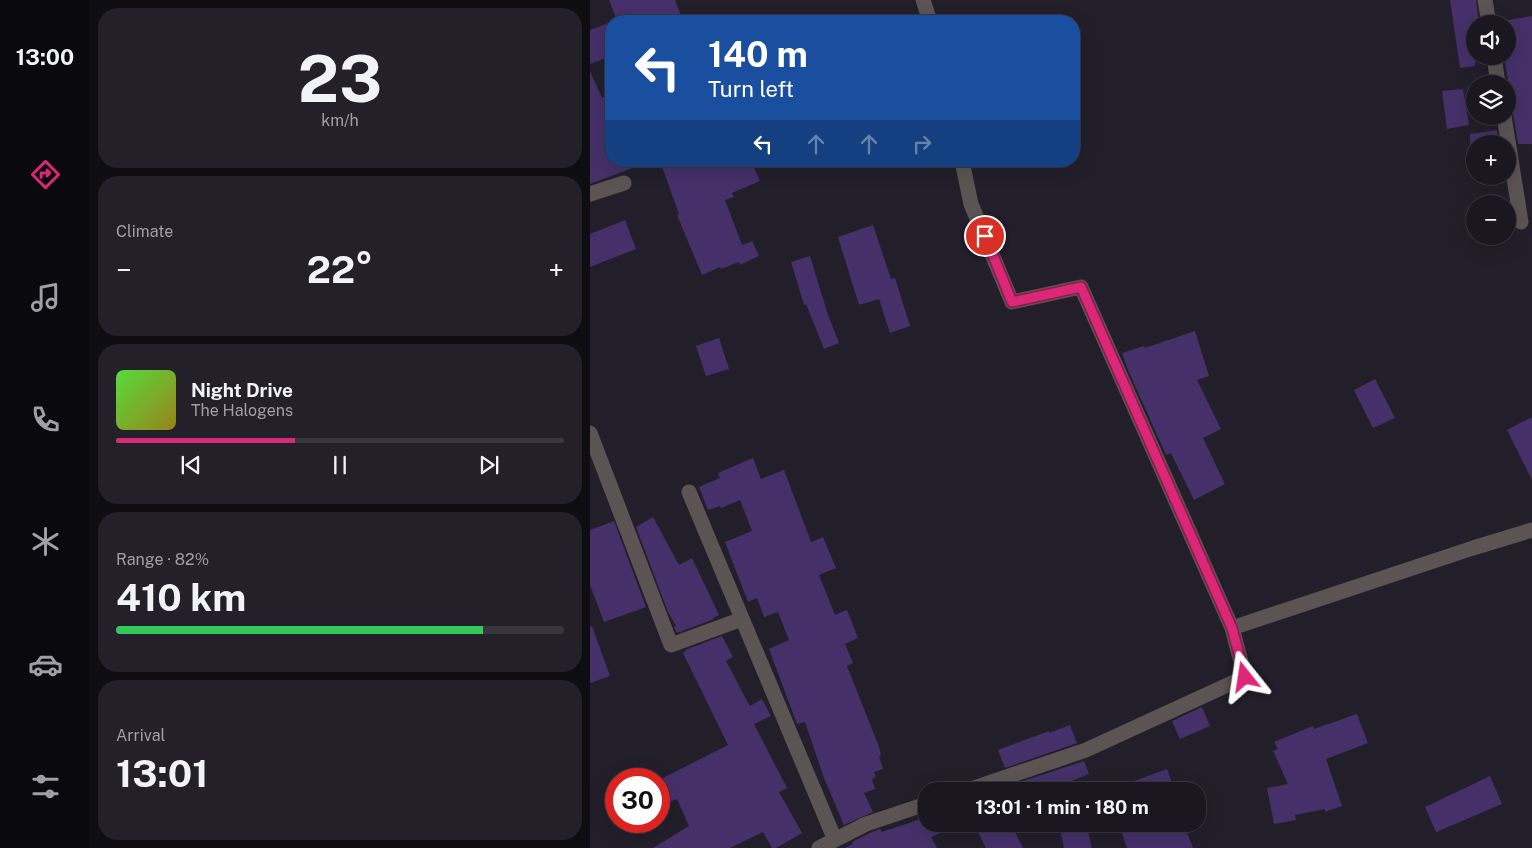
<!DOCTYPE html>
<meta charset="utf-8">
<style>
body{margin:0;font-family:"Public Sans",sans-serif;background:#232029;color:#f1f3f6;height:100vh;display:flex;flex-direction:column;font-size:19px;white-space:nowrap}
*{box-sizing:border-box;margin:0}
p{font-size:16px;color:#9f9fa5}
.icon{flex:none;width:28px;height:28px;fill:none;stroke:currentColor;stroke-width:2;stroke-linecap:round;stroke-linejoin:round}
.map{position:relative;flex:1;overflow:hidden}
.drawer{display:flex;flex-direction:column;gap:8px;padding:8px;background:#0e0d12;width:500px}
.drawer>*{flex:none}
.guide{position:absolute;left:15px;top:15px;width:475px;height:152px;border-radius:20px;box-shadow:0 5px 20px #0002,0 0 0 1px #38363e;background:#1a4fa0;color:#fff;overflow:hidden}
.controls{position:absolute;left:876px;top:15px;display:grid;gap:10px}
.controls a{display:grid;place-items:center;width:50px;height:50px;border-radius:50%;background:#1a1720;box-shadow:0 5px 20px #0002,0 0 0 1px #38363e;font-size:25px}
.speed{position:absolute;left:15px;top:768px;display:flex;gap:10px;font-size:25px;font-weight:700;text-align:center}
.speed>*{display:grid;place-content:center;width:65px;height:65px;border-radius:50%;background:#1a1720;box-shadow:0 5px 20px #0002,0 0 0 1px #38363e;line-height:1}
.speed .limit{border:8px solid #d22;background:#fff;color:#111}
.pin{position:absolute;display:grid;place-items:center;width:42px;height:42px;color:#fff;margin:-21px;border:2px solid #fff;border-radius:50%;box-shadow:0 1px 5px #0007}
.me{position:absolute;width:55px;margin:-28px;rotate:345deg;stroke-linejoin:round;filter:drop-shadow(0 0 4px #0008)}
.turn{display:flex;align-items:center;gap:18px;height:105px;padding:0 20px;font-size:22px}
.turn .icon{width:65px;height:65px;stroke-width:2.5}
.turn b{display:block;font-size:35px;line-height:42px}
.lanes{display:flex;align-items:center;height:48px;padding:0 20px;background:#0003;justify-content:center;gap:25px;direction:ltr}
.lanes .off{opacity:.35}
.big{font-size:38px;font-weight:700;line-height:1.1}
.drawer .tile{flex:1;display:flex;flex-direction:column;justify-content:center;gap:8px;min-width:0;padding:0 18px;border-radius:20px;background:#232029}
.drawer .dial{align-items:center;gap:0}
.dial b{font-size:65px;line-height:1}
.song{display:flex;align-items:center;gap:15px}
.cover{width:60px;height:60px;border-radius:8px;background:linear-gradient(135deg,hsl(110 70% 55%),hsl(50 70% 35%))}
.played{height:5px;border-radius:2px;background:linear-gradient(90deg,#db2777 40%,#38363e 40%)}
.keys{display:flex;justify-content:space-around;direction:ltr}
.heat{display:flex;justify-content:space-between;align-items:center;font-size:28px;direction:ltr}
.charge{height:8px;border-radius:4px;background:linear-gradient(90deg,#34c759 82%,#38363e 0)}
.trip{position:absolute;left:328px;top:782px;width:288px;height:50px;border-radius:20px;background:#1a1720;box-shadow:0 5px 20px #0002,0 0 0 1px #38363e;font-weight:700;line-height:50px;text-align:center}
main{display:flex;flex:1;min-height:0}
.tab-bar{display:flex;flex-direction:column;width:90px;justify-content:space-around;align-items:center;background:#0a090d;color:#9f9fa5}
.tab-bar .icon{width:35px;height:35px}
.tab-bar .active{color:#db2777}
.tab-bar b{font-size:22px;color:#f1f3f6}
.map>svg:first-child{display:block}
</style>
<main>
<nav class="tab-bar">
<b>13:00</b>
<svg class="icon active" aria-label="directions" viewBox="0 0 24 24"><path d="M12 3l9 9-9 9-9-9zM9 14v-3h6M13 9l2 2-2 2"/></svg>
<svg class="icon" aria-label="music" viewBox="0 0 24 24"><path d="M9 18V5l10-2v13"/><circle cx="6" cy="18" r="3"/><circle cx="16" cy="16" r="3"/></svg>
<svg class="icon" aria-label="phone" viewBox="0 0 24 24"><path d="M5 4h4l2 5-3 2q2 4 5 5l2-3 5 2v4C11 20 4 13 5 4z"/></svg>
<svg class="icon" aria-label="climate" viewBox="0 0 24 24"><path d="M12 3v18M4 7l16 10M4 17L20 7"/></svg>
<svg class="icon" aria-label="car" viewBox="0 0 24 24"><path d="M5 17H2v-5l4-1 3-4h7l3 4 3 1v5h-3M9 17h6M6 11h13"/><circle cx="7" cy="17" r="2"/><circle cx="17" cy="17" r="2"/></svg>
<svg class="icon" aria-label="filters" viewBox="0 0 24 24"><path d="M4 7h16M4 17h16"/><circle cx="9" cy="7" r="2"/><circle cx="15" cy="17" r="2"/></svg>
</nav>
<section class="drawer">
<div class="tile dial"><b>23</b><p>km/h</p></div>
<div class="tile"><p>Climate</p>
<div class="heat"><a>−</a><b class="big">22°</b><a>+</a></div>
</div>
<div class="tile">
<div class="song"><i class="cover"></i><div><b>Night Drive</b><p>The Halogens</p></div></div>
<div class="played"></div>
<div class="keys"><svg class="icon" aria-label="previous" viewBox="0 0 24 24"><path d="M18 5L8 12l10 7zM5 5v14"/></svg><svg class="icon" aria-label="pause" viewBox="0 0 24 24"><path d="M8 5v14M16 5v14"/></svg><svg class="icon" aria-label="next" viewBox="0 0 24 24"><path d="M6 5l10 7-10 7zM19 5v14"/></svg></div>
</div>
<div class="tile"><p>Range · 82%</p><b class="big">410 km</b><div class="charge"></div></div>
<div class="tile"><p>Arrival</p><b class="big">13:01</b></div>
</section>
<div class="map">
<svg width="942" height="848" viewBox="0 0 942 848">
<rect width="100%" height="100%" fill="#221f2b"/>
<path fill="#453069" d="M 19,0 L 85,0 L 93,21 L 27,21 Z
M 860,0 L 886,0 L 889,24 L 885,24 L 885,66 L 870,68 Z
M 942,16 L 942,144 L 928,144 L 914,56 L 918,56 L 918,20 Z
M 21,22 L 21,56 L 0,64 L 0,30 Z
M 0,71 L 12,98 L 21,94 L 21,161 L 56,161 L 56,163 L 0,184 Z
M 873,89 L 879,125 L 857,129 L 852,91 Z
M 907,130 L 909,144 L 880,144 L 880,134 Z
M 70,161 L 161,161 L 170,181 L 142,193 L 144,197 L 135,200 L 152,245 L 162,241 L 169,256 L 150,265 L 149,262 L 131,269 L 130,267 L 112,275 L 87,215 L 89,214 Z
M 35,220 L 46,249 L 0,267 L 0,234 Z
M 283,225 L 301,279 L 305,278 L 320,326 L 300,333 L 289,299 L 269,305 L 248,237 Z
M 220,256 L 238,315 L 249,343 L 234,349 L 216,304 L 214,305 L 201,262 Z
M 605,331 L 619,376 L 607,380 L 631,429 L 613,438 L 635,484 L 604,500 L 581,453 L 576,455 L 538,370 L 532,353 L 554,346 L 555,348 Z
M 129,338 L 139,369 L 116,376 L 106,346 Z
M 785,379 L 805,418 L 783,428 L 764,390 Z
M 942,417 L 942,480 L 917,430 Z
M 163,458 L 171,479 L 194,470 L 221,542 L 233,537 L 246,568 L 229,575 L 245,615 L 257,610 L 268,638 L 255,644 L 263,663 L 257,666 L 289,747 L 291,755 L 289,756 L 293,769 L 284,772 L 286,777 L 282,779 L 285,789 L 274,793 L 283,812 L 254,825 L 234,778 L 215,722 L 207,724 L 179,649 L 199,640 L 188,612 L 174,617 L 167,598 L 158,602 L 135,542 L 162,531 L 150,500 L 131,508 L 130,506 L 118,510 L 109,487 L 130,478 L 128,473 Z
M 63,517 L 89,565 L 102,558 L 129,615 L 123,618 L 124,619 L 87,633 L 84,627 L 86,626 L 78,612 L 46,527 Z
M 24,521 L 56,607 L 14,622 L 0,585 L 0,530 Z
M 2,626 L 20,676 L 0,683 L 0,627 Z
M 132,636 L 143,657 L 136,661 L 157,701 L 160,706 L 172,699 L 181,716 L 164,724 L 197,788 L 189,792 L 212,833 L 186,848 L 182,848 L 173,832 L 140,848 L 63,848 L 99,826 L 87,799 L 69,806 L 69,780 L 138,745 L 93,653 L 96,651 L 95,650 Z
M 612,707 L 620,726 L 590,739 L 582,721 Z
M 767,714 L 778,743 L 736,759 L 752,806 L 735,812 L 735,809 L 705,815 L 706,820 L 684,824 L 677,788 L 698,784 L 683,751 L 688,749 L 684,742 L 723,726 L 724,729 Z
M 480,725 L 487,743 L 415,768 L 408,750 L 459,731 L 459,733 Z
M 494,761 L 499,774 L 456,791 L 424,791 L 421,785 Z
M 577,769 L 585,791 L 523,791 L 522,789 Z
M 900,776 L 912,804 L 846,832 L 835,807 Z
M 334,818 L 336,824 L 371,825 L 341,837 L 347,848 L 255,848 L 263,844 L 262,842 L 280,833 L 290,829 L 292,832 Z
M 384,824 L 421,824 L 433,848 L 396,848 Z
M 469,824 L 496,824 L 502,848 L 474,848 Z
M 529,824 L 594,824 L 603,848 L 537,848 Z"/>
<g fill="none" stroke-linecap="round" stroke-linejoin="round">
<path stroke="#5b5452" stroke-width="15" d="M 333,0 L 340,21
M 895,0 L 899,24
M 904,56 L 908,84
M 914,116 L 931,222
M 372,161 L 381,204 L 422,302 L 491,287 L 642,628 L 655,677 L 496,750 L 375,791
M 0,194 L 34,183
M 0,433 L 81,645 L 152,619
M 99,492 L 245,840
M 642,628 L 883,548 L 942,530
M 229,848 L 276,824 L 336,804"/>
</g>
<g fill="none" stroke-linecap="round" stroke-linejoin="round">
<g stroke="#8e194d" stroke-width="12">
<path id="route" d="M 395,236 L 422,302 L 491,287 L 642,628 L 655,677"/>
</g>
<use href="#route" stroke="#db2777" stroke-width="9"/>
</g>
</svg>
<div class="controls">
<a><svg class="icon" aria-label="sound" viewBox="0 0 24 24"><path d="M4 9h4l5-4v14l-5-4H4zM17 9q2 3 0 6"/></svg></a>
<a><svg class="icon" aria-label="layers" viewBox="0 0 24 24"><path d="M12 4l9 5-9 5-9-5zM3 14l9 5 9-5"/></svg></a>
<a>+</a>
<a>−</a>
</div>
<div class="speed"><div class="limit">30</div></div>
<div class="pin" style="left:395px;top:236px;background:#d93025"><svg class="icon" aria-label="arrive" viewBox="0 0 24 24"><path d="M6 21V4h12l-3 4 3 4H6"/></svg></div>
<svg class="me" style="left:655px;top:677px" viewBox="-20 -20 40 40"><path d="M0-17L14 15 0 8-14 15z" fill="#db2777" stroke="#fff" stroke-width="4"/></svg>
<div class="trip">13:01 · 1 min · 180 m</div>
<div class="guide">
<div class="turn"><svg class="icon" aria-label="left" viewBox="0 0 24 24"><path d="M17 20v-9H6M10 6l-5 5 5 5"/></svg><div><b>140 m</b>Turn left</div></div>
<div class="lanes"><svg class="icon" aria-label="left" viewBox="0 0 24 24"><path d="M17 20v-9H6M10 6l-5 5 5 5"/></svg><svg class="icon off" aria-label="ahead" viewBox="0 0 24 24"><path d="M12 20V5M6 11l6-6 6 6"/></svg><svg class="icon off" aria-label="ahead" viewBox="0 0 24 24"><path d="M12 20V5M6 11l6-6 6 6"/></svg><svg class="icon off" aria-label="right" viewBox="0 0 24 24"><path d="M7 20v-9h11M14 6l5 5-5 5"/></svg></div>
</div>
</div>
</main>
